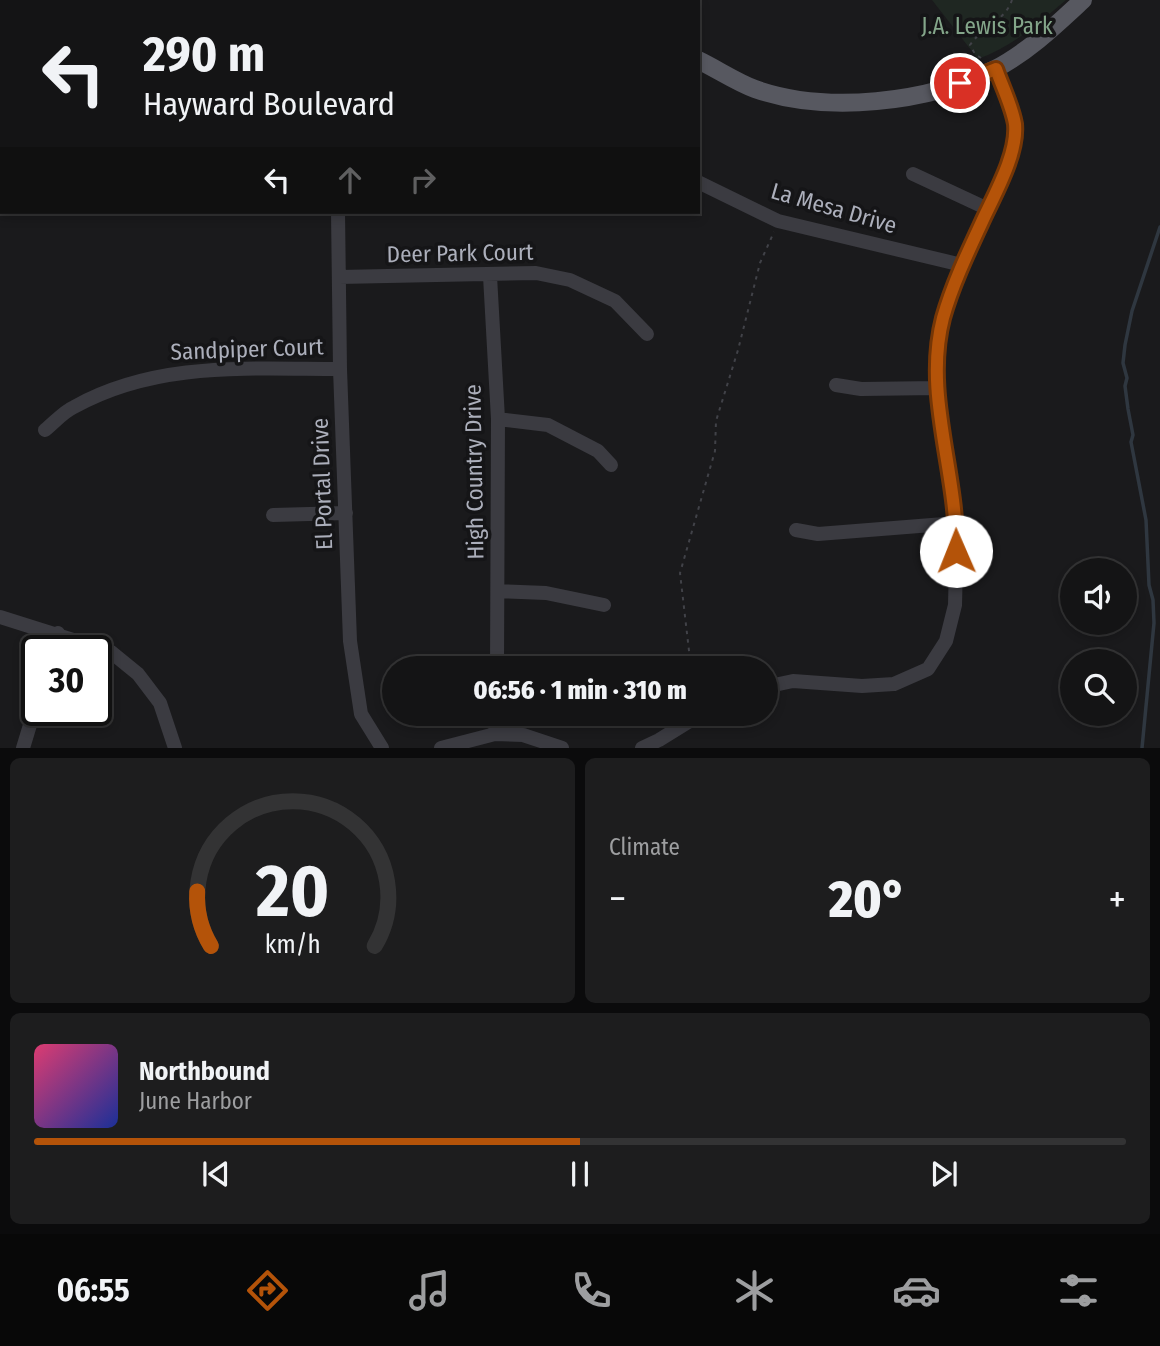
<!DOCTYPE html>
<meta charset="utf-8">
<style>
body{margin:0;font-family:"Fira Sans Condensed",sans-serif;background:#1d1d1e;color:#f1f3f6;height:100vh;display:flex;flex-direction:column;font-size:26px;white-space:nowrap}
*{box-sizing:border-box;margin:0}
p{font-size:23px;color:#9d9ea0}
.icon{flex:none;width:38px;height:38px;fill:none;stroke:currentColor;stroke-width:2;stroke-linecap:round;stroke-linejoin:round}
.map{position:relative;height:748px;overflow:hidden}
.sheet{display:flex;flex-direction:column;gap:10px;padding:10px;background:#0b0b0c;flex:1}
.sheet>*{flex:none}
.top-card{position:absolute;left:0px;top:0px;width:700px;height:214px;box-shadow:0 4px 10px #0003,0 0 0 2px #333334;background:#141415;color:#f1f3f6;overflow:hidden}
.controls{position:absolute;left:1060px;top:558px;display:grid;gap:14px}
.controls a{display:grid;place-items:center;width:77px;height:77px;border-radius:50%;background:#141415;box-shadow:0 4px 10px #0003,0 0 0 2px #333334;font-size:35px}
.speed{position:absolute;left:21px;top:635px;display:flex;gap:14px;font-size:35px;font-weight:700;text-align:center}
.speed>*{display:grid;place-content:center;width:91px;height:91px;border-radius:50%;background:#141415;box-shadow:0 4px 10px #0003,0 0 0 2px #333334;line-height:1}
.speed .limit{border:4px solid #111;border-radius:10px;background:#fff;color:#111}
.pin{position:absolute;display:grid;place-items:center;width:60px;height:60px;color:#fff;margin:-30px;border:4px solid #fff;border-radius:50%;box-shadow:0 2px 7px #0007}
.me{position:absolute;width:77px;margin:-38px;rotate:359deg;stroke-linejoin:round;filter:drop-shadow(0 0 5px #0008)}
.turn{display:flex;align-items:center;gap:24px;height:147px;padding:0 28px;font-size:32px}
.turn .icon{width:91px;height:91px;stroke-width:2.5}
.turn b{display:block;font-size:49px;line-height:60px}
.lanes{display:flex;align-items:center;height:66px;padding:0 28px;background:#0003;justify-content:center;gap:35px;direction:ltr}
.lanes .off{opacity:.35}
.big{font-size:52px;font-weight:800;line-height:1.1}
.sheet .card{flex:1;display:flex;flex-direction:column;justify-content:center;gap:10px;min-width:0;padding:0 24px;border-radius:10px;background:#1d1d1e}
.sheet .dial{align-items:center;gap:0}
.dial svg{height:182px;overflow:visible;fill:none;stroke:#333334;stroke-width:7;stroke-linecap:round;text-anchor:middle}
.dial text{fill:#f1f3f6;stroke:none}
.song{display:flex;align-items:center;gap:21px}
.cover{width:84px;height:84px;border-radius:10px;background:linear-gradient(135deg,hsl(340 70% 55%),hsl(230 70% 35%))}
.played{height:7px;border-radius:4px;background:linear-gradient(90deg,#b45309 50%,#333334 50%)}
.keys{display:flex;justify-content:space-around;direction:ltr}
.heat{display:flex;justify-content:space-between;align-items:center;font-size:38px;direction:ltr}
.sheet .tiles{flex:1;display:grid;gap:10px;grid-template-columns:1fr 1fr}
.card:last-child{grid-column:span 2}
.trip{position:absolute;left:382px;top:656px;width:396px;height:70px;border-radius:35px;background:#141415;box-shadow:0 4px 10px #0003,0 0 0 2px #333334;font-weight:800;line-height:70px;text-align:center}
.dock{display:flex;height:112px;justify-content:space-around;align-items:center;background:#080808;color:#9d9ea0}
.dock .icon{width:49px;height:49px}
.dock .on{color:#b45309}
.dock b{font-size:32px;color:#f1f3f6}
.map>svg:first-child{display:block}
</style>
<div class="map">
<svg width="1160" height="748" viewBox="0 0 1160 748">
<rect width="100%" height="100%" fill="#1a1a1c"/>
<path fill="#1f2722" d="M 932,0 L 1066,0 C 1039,23 1012,47 978,59 Z"/>
<g fill="none" stroke-linecap="round" stroke-linejoin="round">
<path stroke="#2f3740" stroke-width="3.5" d="M 1142,748 L 1154,623 L 1153,600 L 1149,585 L 1146,520 L 1131,442 L 1133,435 L 1128,409 L 1125,386 L 1127,378 L 1123,363 L 1125,345 L 1132,311 L 1160,227"/>
<path stroke="#414248" stroke-width="2" stroke-dasharray="3.5 5" stroke-linecap="butt" d="M 981,58 L 975,54 L 970,45 C 981,28 1005,21 1012,0
M 691,668 L 680,573 L 715,451 L 716,421 L 738,350 L 760,263 L 774,232"/>
<path stroke="#3b3b41" stroke-width="14" d="M 525,0 L 525,2
M 0,5 L 2,6
M 913,174 L 988,209
M 698,182 L 778,221 L 962,265
M 338,212 L 340,369 L 350,641 L 361,714 L 382,748
M 490,276 L 498,419 L 497,668
M 339,277 L 536,273 L 570,280 L 615,301 L 647,334
M 836,385 L 861,389 L 937,388
M 498,419 L 548,425 L 598,451 L 611,465
M 45,430 C 54,423 63,412 74,407 C 156,361 249,369 340,369
M 273,515 L 346,513
M 796,530 L 818,534 L 957,523
M 498,591 L 546,593 L 604,605
M 0,617 L 111,652 L 138,674 L 160,703 L 175,748
M 53,651 L 58,633
M 765,687 L 793,681 L 862,686 L 894,684 L 928,669 L 946,641 L 955,605 L 957,523 L 937,388 L 936,358 L 943,318 L 962,265 L 1010,161 L 1015,125 L 996,69
M 495,734 L 496,714
M 23,748 L 37,702
M 441,748 L 495,734 L 523,735 L 562,748
M 642,748 L 659,740 L 701,714"/>
<path stroke="#575860" stroke-width="18" d="M 233,0 L 235,2
M 698,60 C 717,69 736,82 755,89 C 826,114 928,103 995,69 C 1028,52 1056,25 1083,0"/>
</g>
<g fill="none" stroke-linecap="round" stroke-linejoin="round">
<g stroke="#753606" stroke-width="18">
<path id="route" d="M 956,551 C 958,473 923,395 943,318 C 952,286 967,254 981,224 C 993,197 1018,155 1015,124 C 1012,106 1002,86 996,69 L 960,83"/>
</g>
<use href="#route" stroke="#b45309" stroke-width="12"/>
</g>
<g text-anchor="middle" dominant-baseline="central" stroke-width="7" stroke-linejoin="round" paint-order="stroke">
<g font-size="23" fill="#84a68a" stroke="#151517">
<text x="987" y="26">J.A. Lewis Park</text>
</g>
<g font-size="23" fill="#acafbb" stroke="#151517">
<text transform="translate(834 208) rotate(16)">La Mesa Drive</text>
<text transform="translate(460 253) rotate(-1)">Deer Park Court</text>
<text transform="translate(247 349) rotate(-2)">Sandpiper Court</text>
<text transform="translate(474 472) rotate(-91)">High Country Drive</text>
<text transform="translate(322 484) rotate(-92)">El Portal Drive</text>
</g>
</g>
</svg>
<div class="controls">
<a><svg class="icon" aria-label="sound" viewBox="0 0 24 24"><path d="M4 9h4l5-4v14l-5-4H4zM17 9q2 3 0 6"/></svg></a>
<a><svg class="icon" aria-label="search" viewBox="0 0 24 24"><circle cx="10" cy="10" r="6"/><path d="M15 15l6 6"/></svg></a>
</div>
<div class="speed"><div class="limit">30</div></div>
<div class="pin" style="left:960px;top:83px;background:#d93025"><svg class="icon" aria-label="arrive" viewBox="0 0 24 24"><path d="M6 21V4h12l-3 4 3 4H6"/></svg></div>
<svg class="me" style="left:956px;top:551px" viewBox="-20 -20 40 40"><circle r="19" fill="#fff"/><path d="M0-13L10 11 0 6-10 11z" fill="#b45309"/></svg>
<div class="trip">06:56 · 1 min · 310 m</div>
<div class="top-card">
<div class="turn"><svg class="icon" aria-label="left" viewBox="0 0 24 24"><path d="M17 20v-9H6M10 6l-5 5 5 5"/></svg><div><b>290 m</b>Hayward Boulevard</div></div>
<div class="lanes"><svg class="icon" aria-label="left" viewBox="0 0 24 24"><path d="M17 20v-9H6M10 6l-5 5 5 5"/></svg><svg class="icon off" aria-label="ahead" viewBox="0 0 24 24"><path d="M12 20V5M6 11l6-6 6 6"/></svg><svg class="icon off" aria-label="right" viewBox="0 0 24 24"><path d="M7 20v-9h11M14 6l5 5-5 5"/></svg></div>
</div>
</div>
<section class="sheet">
<div class="tiles">
<div class="card dial"><svg viewBox="0 0 100 80">
<path d="M14 69A42 42 0 1 1 86 69"/>
<path d="M14 69A42 42 0 0 1 8 45" stroke="#b45309"/>
<text x="50" y="56" font-size="32" font-weight="700">20</text>
<text x="50" y="72" font-size="11">km/h</text>
</svg></div>
<div class="card"><p>Climate</p>
<div class="heat"><a>−</a><b class="big">20°</b><a>+</a></div>
</div>
<div class="card">
<div class="song"><i class="cover"></i><div><b>Northbound</b><p>June Harbor</p></div></div>
<div class="played"></div>
<div class="keys"><svg class="icon" aria-label="previous" viewBox="0 0 24 24"><path d="M18 5L8 12l10 7zM5 5v14"/></svg><svg class="icon" aria-label="pause" viewBox="0 0 24 24"><path d="M8 5v14M16 5v14"/></svg><svg class="icon" aria-label="next" viewBox="0 0 24 24"><path d="M6 5l10 7-10 7zM19 5v14"/></svg></div>
</div>
</div>
</section>
<nav class="dock">
<b>06:55</b>
<svg class="icon on" aria-label="directions" viewBox="0 0 24 24"><path d="M12 3l9 9-9 9-9-9zM9 14v-3h6M13 9l2 2-2 2"/></svg>
<svg class="icon" aria-label="music" viewBox="0 0 24 24"><path d="M9 18V5l10-2v13"/><circle cx="6" cy="18" r="3"/><circle cx="16" cy="16" r="3"/></svg>
<svg class="icon" aria-label="phone" viewBox="0 0 24 24"><path d="M5 4h4l2 5-3 2q2 4 5 5l2-3 5 2v4C11 20 4 13 5 4z"/></svg>
<svg class="icon" aria-label="climate" viewBox="0 0 24 24"><path d="M12 3v18M4 7l16 10M4 17L20 7"/></svg>
<svg class="icon" aria-label="car" viewBox="0 0 24 24"><path d="M5 17H2v-5l4-1 3-4h7l3 4 3 1v5h-3M9 17h6M6 11h13"/><circle cx="7" cy="17" r="2"/><circle cx="17" cy="17" r="2"/></svg>
<svg class="icon" aria-label="filters" viewBox="0 0 24 24"><path d="M4 7h16M4 17h16"/><circle cx="9" cy="7" r="2"/><circle cx="15" cy="17" r="2"/></svg>
</nav>
